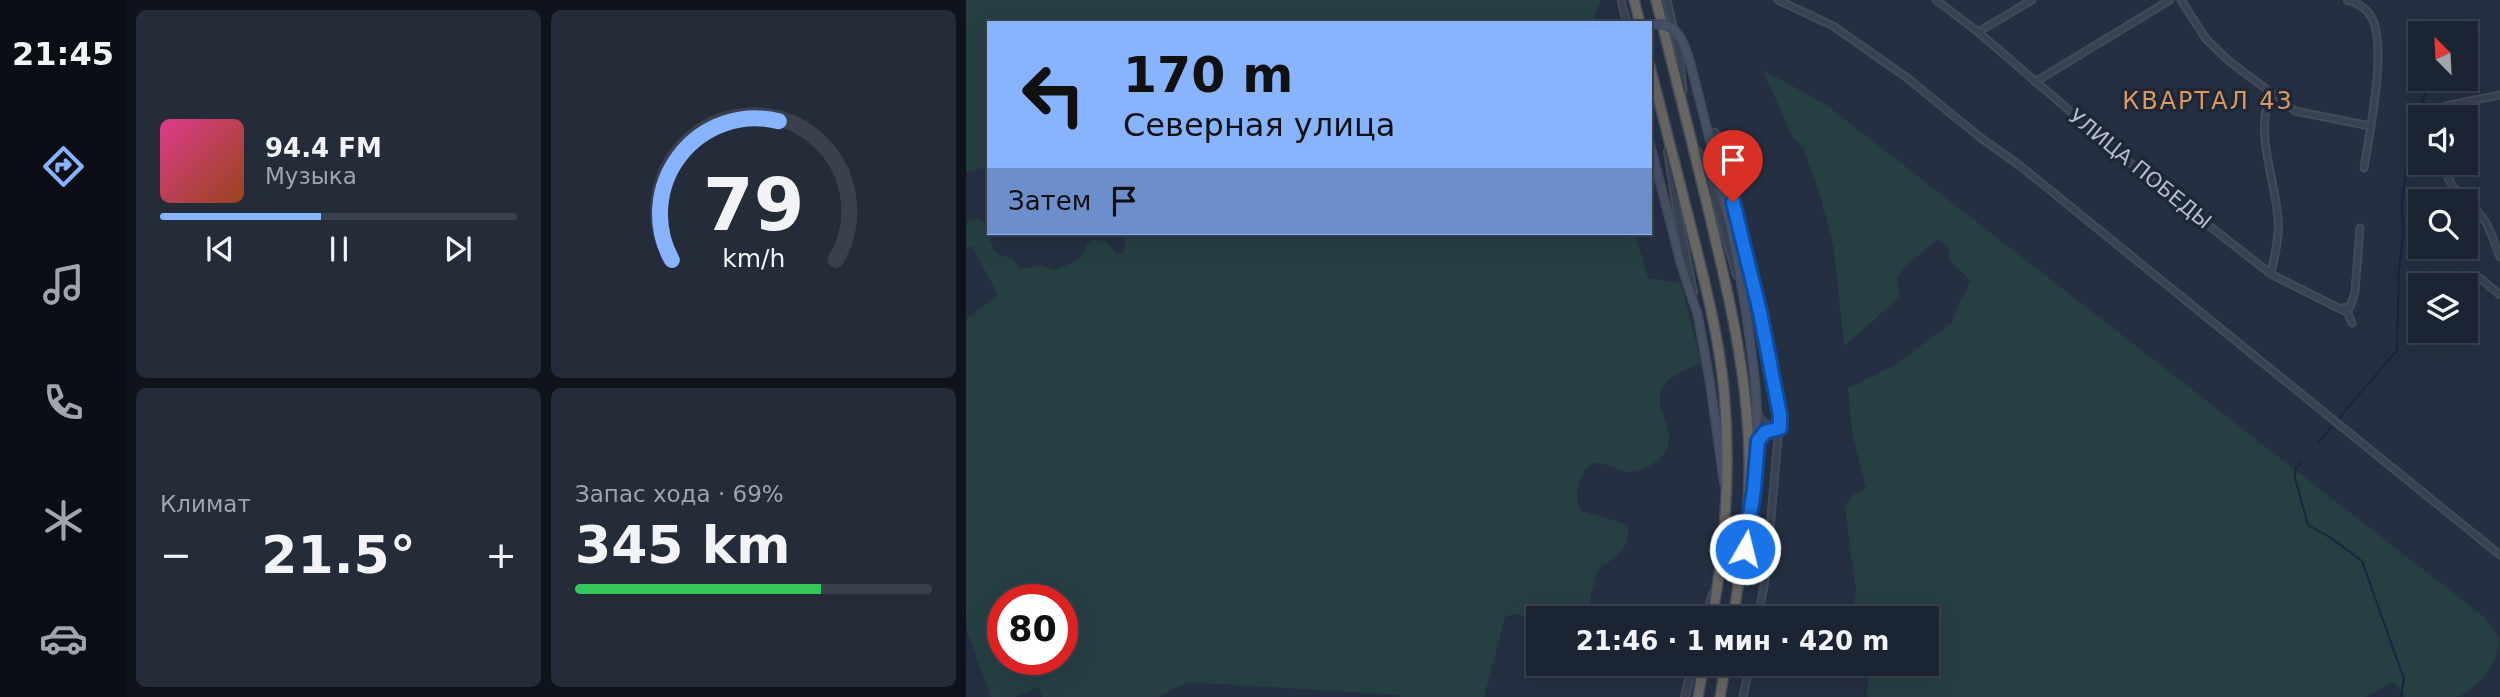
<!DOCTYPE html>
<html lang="ru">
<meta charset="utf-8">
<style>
body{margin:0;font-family:"DejaVu Sans",sans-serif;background:#242c3a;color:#f1f3f6;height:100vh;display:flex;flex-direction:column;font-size:26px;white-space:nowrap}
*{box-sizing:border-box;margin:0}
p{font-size:23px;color:#a0a4ac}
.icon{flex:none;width:38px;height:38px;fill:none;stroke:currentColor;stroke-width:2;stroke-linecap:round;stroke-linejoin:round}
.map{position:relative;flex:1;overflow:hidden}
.details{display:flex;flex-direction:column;gap:10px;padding:10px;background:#0f141c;width:840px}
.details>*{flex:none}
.guide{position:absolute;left:21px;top:21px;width:665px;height:214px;border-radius:0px;box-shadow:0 7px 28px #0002,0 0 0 2px #39414d;background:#87b3ff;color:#111;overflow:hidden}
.needle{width:46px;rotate:336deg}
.buttons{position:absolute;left:1442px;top:21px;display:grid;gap:14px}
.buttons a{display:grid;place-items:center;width:70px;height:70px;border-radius:0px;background:#1b2432;box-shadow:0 7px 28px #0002,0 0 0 2px #39414d;font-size:35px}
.speed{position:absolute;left:21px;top:584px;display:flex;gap:14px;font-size:35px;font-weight:700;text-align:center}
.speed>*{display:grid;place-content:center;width:91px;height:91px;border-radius:50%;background:#1b2432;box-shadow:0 7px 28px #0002,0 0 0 2px #39414d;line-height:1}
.speed .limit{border:10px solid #d22;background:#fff;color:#111}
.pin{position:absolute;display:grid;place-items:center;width:60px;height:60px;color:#fff;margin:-72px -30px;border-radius:50% 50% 50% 0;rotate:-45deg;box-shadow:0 0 7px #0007}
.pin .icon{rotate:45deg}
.me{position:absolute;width:77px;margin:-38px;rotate:8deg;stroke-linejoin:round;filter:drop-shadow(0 0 5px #0008)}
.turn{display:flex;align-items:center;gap:24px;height:147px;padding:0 21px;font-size:32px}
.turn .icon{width:91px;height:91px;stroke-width:2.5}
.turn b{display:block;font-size:49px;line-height:60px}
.then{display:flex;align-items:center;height:66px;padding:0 21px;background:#0003;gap:14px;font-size:26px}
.big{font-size:52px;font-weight:700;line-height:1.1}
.details .widget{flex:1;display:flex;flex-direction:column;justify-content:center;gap:10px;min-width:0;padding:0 24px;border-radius:10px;background:#242c3a}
.details .dial{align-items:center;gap:0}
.dial svg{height:182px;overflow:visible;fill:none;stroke:#39414d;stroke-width:7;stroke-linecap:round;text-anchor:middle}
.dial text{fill:#f1f3f6;stroke:none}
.song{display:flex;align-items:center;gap:21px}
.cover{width:84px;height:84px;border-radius:10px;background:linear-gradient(135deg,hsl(330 70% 55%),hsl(20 70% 35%))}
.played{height:7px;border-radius:4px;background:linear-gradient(90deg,#87b3ff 45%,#39414d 45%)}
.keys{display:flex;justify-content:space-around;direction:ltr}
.heat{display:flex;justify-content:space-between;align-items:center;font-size:38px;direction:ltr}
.charge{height:10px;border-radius:5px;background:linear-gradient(90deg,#34c759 69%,#39414d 0)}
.details .tiles{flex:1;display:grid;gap:10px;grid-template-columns:repeat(2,1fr)}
.trip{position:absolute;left:560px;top:606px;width:413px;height:70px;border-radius:0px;background:#1b2432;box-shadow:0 7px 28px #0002,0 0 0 2px #39414d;font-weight:700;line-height:70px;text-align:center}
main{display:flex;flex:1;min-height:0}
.tab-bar{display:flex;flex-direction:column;width:126px;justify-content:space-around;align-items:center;background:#0b0e14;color:#a0a4ac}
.tab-bar .icon{width:49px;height:49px}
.tab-bar .active{color:#87b3ff}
.tab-bar b{font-size:32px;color:#f1f3f6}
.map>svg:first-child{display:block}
</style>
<main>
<nav class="tab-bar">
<b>21:45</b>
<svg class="icon active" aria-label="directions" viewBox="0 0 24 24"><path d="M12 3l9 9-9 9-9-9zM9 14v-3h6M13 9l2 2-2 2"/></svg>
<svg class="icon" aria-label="music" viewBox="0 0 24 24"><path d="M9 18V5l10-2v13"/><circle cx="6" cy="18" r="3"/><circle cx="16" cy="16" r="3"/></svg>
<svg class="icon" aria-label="phone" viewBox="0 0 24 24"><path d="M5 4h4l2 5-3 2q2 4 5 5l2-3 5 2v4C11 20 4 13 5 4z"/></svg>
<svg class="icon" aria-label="climate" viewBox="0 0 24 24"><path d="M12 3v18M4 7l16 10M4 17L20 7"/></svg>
<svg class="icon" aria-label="car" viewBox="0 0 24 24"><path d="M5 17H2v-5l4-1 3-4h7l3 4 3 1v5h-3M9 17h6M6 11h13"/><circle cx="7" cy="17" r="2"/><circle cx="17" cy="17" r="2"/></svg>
</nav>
<section class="details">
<div class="tiles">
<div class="widget">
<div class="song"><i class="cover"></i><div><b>94.4 FM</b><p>Музыка</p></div></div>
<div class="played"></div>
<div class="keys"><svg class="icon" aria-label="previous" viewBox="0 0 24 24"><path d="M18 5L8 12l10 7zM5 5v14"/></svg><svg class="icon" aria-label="pause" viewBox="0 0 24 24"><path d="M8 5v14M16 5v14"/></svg><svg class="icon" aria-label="next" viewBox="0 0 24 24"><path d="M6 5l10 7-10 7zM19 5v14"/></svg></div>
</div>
<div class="widget dial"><svg viewBox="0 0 100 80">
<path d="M14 69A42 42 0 1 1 86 69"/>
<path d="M14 69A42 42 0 0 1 61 8" stroke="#87b3ff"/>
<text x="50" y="56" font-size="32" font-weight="700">79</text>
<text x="50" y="72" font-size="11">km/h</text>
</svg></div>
<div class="widget"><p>Климат</p>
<div class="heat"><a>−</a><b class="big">21.5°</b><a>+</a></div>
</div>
<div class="widget"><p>Запас хода · 69%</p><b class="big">345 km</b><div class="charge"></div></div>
</div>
</section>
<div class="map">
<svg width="1534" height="697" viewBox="0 0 1534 697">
<rect width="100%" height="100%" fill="#243042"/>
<path fill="#263f43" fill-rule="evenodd" d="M 0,0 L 635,0 L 626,23 L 23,23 L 23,168 L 3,172 L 0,171 Z
M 797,70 L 859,104 L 1517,616 C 1522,623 1531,631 1533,639 C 1534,662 1510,691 1490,697 C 1476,697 1455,697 1440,697 L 1428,682 L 1399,697 L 901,697 L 904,663 L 961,663 L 961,618 L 885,618 L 890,591 L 879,507 L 887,495 L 900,488 L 886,432 L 882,388 L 927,366 L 986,323 L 992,306 L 1005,281 L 984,261 L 982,246 L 971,240 L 939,266 L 931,279 L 934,297 L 878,346 L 868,249 L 855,198 L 837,147 L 826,136 Z
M 11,218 L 17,222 L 23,222 C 23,236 24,259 46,257 L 54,269 L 75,265 L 88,270 C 101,265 118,261 120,245 L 126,240 L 140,241 L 150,253 L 157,254 L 160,233 L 669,233 L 682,278 L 715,283 L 735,363 C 721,369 704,374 696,389 C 684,410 723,438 688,463 C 682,467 670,473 663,472 C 643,469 625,449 614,480 C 610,492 610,500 615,511 L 651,521 L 662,527 C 664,552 647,557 631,571 L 625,594 L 624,618 L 572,619 L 550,614 L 539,617 L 518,697 L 434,697 L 433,695 L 221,682 L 192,697 L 76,697 L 73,687 L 48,697 L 25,697 L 0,628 L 0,319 L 32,295 L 6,246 L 0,248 L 0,226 L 3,220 ZM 37,600 L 96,600 L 96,660 L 37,660 Z"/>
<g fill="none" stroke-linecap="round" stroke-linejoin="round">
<path stroke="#162641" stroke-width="2" d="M 1352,443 L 1431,350 L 1433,271 L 1437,237 L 1436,202 L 1444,139 L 1463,83
M 1336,462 L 1330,468 L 1329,478 L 1342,525 L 1365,538 L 1396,561 L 1438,679 L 1435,697"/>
<g stroke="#424b5b" stroke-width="9">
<path id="minor" d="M 655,0 L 661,23
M 701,0 L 713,52 L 717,91
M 812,0 L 867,26 L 940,77 L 1015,138 L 1053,165 L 1534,555
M 970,0 L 1012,32 L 1183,179 L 1305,274 L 1382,313 L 1386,323
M 1215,0 L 1240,39 L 1263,61 L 1329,111 L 1404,126
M 1381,0 C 1389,2 1400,8 1404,15 C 1423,41 1403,135 1398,168
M 1012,32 L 1066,0
M 1069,82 L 1204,0
M 1304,94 C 1289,136 1309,177 1312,219 C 1314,237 1308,257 1305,274
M 1476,117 L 1479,106 L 1534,95
M 749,132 L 784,267 L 814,415 L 800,575 L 792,618
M 1478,163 C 1483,196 1503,196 1519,221 C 1525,231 1529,245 1534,257
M 1514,278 L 1534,295
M 1376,308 L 1384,307 L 1389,292 L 1394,228
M 792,414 C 796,425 804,426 814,428
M 792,441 L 799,432 L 811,429
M 777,697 L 784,663"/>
</g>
<g stroke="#424b5b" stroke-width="10">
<path id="tertiary" d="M 702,151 L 713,222 L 727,292
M 732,152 L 753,211 L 771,275
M 739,618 L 747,594
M 719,697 L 727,663"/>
</g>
<g stroke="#424b5b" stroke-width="10">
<path id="secondary" d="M 725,66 C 745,144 765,221 778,300 C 789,370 798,431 785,502
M 684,144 L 715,264 L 732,316 L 744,383 L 758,483"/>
</g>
<g stroke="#434d5c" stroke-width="12">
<path id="trunk" d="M 668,0 L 674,23
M 690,0 C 708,72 727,145 744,217 C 763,296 781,373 783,454 C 785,509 776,563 767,618
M 684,66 C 698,122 713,179 727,235 C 740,287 753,338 758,391 C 765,468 760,542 746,618
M 732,697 L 738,663
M 754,697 L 760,663"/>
</g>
<use href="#minor" stroke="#384251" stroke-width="5"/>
<use href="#tertiary" stroke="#384251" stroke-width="6"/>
<use href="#secondary" stroke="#465165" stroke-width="7"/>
<use href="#trunk" stroke="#676663" stroke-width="9"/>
<g stroke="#424b5b" stroke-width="10" stroke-linecap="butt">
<path id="secondary-bridge" d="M 684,25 C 712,19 719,44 725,66"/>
</g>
<use href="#secondary-bridge" stroke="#465165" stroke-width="7"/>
</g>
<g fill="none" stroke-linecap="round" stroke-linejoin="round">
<g stroke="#114b97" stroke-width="18">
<path id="route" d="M 767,202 L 794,312 L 814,415 L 814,428 L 799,432 L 792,441 L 788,489 L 779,549"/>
</g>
<use href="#route" stroke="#1a73e8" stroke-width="12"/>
</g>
<g text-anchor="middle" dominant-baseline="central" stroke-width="7" stroke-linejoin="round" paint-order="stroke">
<g font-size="21" fill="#b5bdcc" stroke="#1d2737">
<text transform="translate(1174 169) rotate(39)">УЛИЦА ПОБЕДЫ</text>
</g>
<g font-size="24" letter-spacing="2" fill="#dc985f" stroke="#1d2737">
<text x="1242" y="101">КВАРТАЛ 43</text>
</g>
</g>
</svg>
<div class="buttons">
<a><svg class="needle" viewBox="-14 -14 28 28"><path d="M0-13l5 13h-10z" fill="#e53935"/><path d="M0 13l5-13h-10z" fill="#a0a4ac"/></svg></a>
<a><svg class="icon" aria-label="sound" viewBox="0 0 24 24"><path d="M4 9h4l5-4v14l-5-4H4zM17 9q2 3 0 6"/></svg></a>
<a><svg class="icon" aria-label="search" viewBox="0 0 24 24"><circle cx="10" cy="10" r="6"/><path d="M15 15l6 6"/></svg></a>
<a><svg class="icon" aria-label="layers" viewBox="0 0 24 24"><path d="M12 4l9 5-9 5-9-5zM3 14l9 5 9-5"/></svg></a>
</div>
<div class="speed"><div class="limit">80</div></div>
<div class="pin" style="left:767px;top:202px;background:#d93025"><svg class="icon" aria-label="arrive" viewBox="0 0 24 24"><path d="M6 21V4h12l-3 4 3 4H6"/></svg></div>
<svg class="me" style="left:779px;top:549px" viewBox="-20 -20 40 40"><circle r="17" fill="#1a73e8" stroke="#fff" stroke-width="3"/><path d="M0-11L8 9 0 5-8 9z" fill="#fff"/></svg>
<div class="trip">21:46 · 1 мин · 420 m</div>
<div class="guide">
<div class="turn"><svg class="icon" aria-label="left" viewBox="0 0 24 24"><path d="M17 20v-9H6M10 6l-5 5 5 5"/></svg><div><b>170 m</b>Северная улица</div></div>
<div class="then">Затем<svg class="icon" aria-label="arrive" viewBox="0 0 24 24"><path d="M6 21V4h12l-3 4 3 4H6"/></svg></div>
</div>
</div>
</main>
